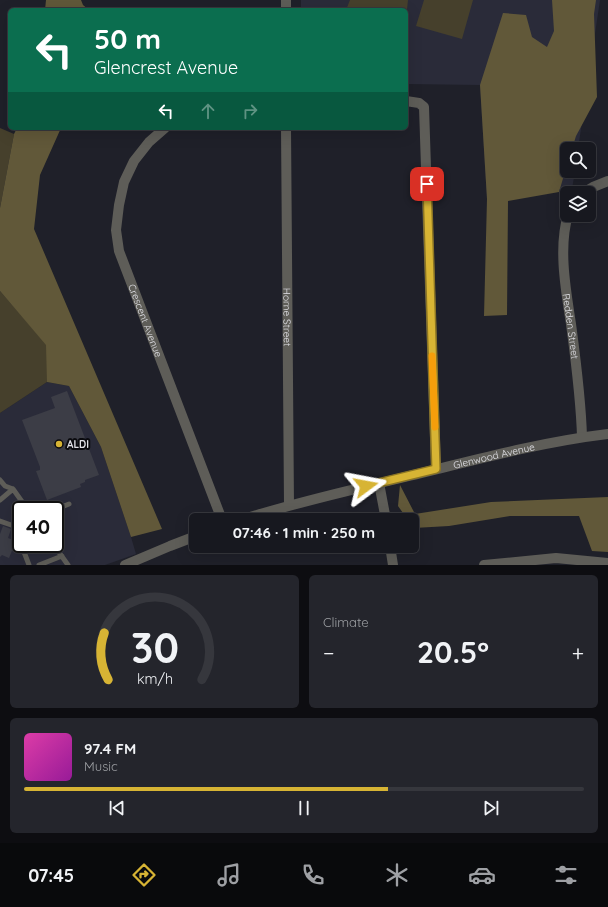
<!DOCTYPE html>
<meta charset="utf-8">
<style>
body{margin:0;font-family:Quicksand,sans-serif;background:#24252c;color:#f1f3f6;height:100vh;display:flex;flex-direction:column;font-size:15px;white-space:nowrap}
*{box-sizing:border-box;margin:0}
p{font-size:13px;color:#9ea0a4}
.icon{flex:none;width:22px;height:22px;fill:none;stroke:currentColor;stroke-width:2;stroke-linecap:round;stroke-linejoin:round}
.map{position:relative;height:565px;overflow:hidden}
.panel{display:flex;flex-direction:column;gap:10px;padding:10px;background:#0d0d11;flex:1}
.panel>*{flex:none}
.banner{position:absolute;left:8px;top:8px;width:400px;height:122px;border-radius:6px;box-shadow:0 4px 16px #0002,0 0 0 1px #36373d;background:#0b6e4f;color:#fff;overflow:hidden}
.tools{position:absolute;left:560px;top:142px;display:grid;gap:8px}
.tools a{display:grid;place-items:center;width:36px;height:36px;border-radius:6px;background:#17181f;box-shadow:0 4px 16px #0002,0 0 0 1px #36373d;font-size:20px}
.speed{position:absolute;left:12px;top:501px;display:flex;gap:8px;font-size:20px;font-weight:700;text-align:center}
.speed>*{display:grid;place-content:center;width:52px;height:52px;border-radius:50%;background:#17181f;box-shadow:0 4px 16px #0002,0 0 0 1px #36373d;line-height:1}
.speed .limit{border:2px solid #111;border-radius:6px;background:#fff;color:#111}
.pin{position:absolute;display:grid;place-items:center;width:34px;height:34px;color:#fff;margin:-17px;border-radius:8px;box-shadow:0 2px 6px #0006}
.me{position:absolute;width:44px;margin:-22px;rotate:77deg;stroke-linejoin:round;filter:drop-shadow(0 0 3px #0008)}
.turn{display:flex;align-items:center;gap:14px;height:84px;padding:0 20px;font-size:18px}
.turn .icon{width:52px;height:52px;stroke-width:2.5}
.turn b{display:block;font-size:28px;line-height:34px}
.lanes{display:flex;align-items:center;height:38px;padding:0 20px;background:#0003;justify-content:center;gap:20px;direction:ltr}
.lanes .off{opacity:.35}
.big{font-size:30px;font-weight:700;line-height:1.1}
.panel .widget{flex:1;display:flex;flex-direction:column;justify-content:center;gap:6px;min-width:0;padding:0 14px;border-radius:6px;background:#24252c}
.panel .dial{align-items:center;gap:0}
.dial svg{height:104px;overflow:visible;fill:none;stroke:#36373d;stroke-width:7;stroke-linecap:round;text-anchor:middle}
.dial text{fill:#f1f3f6;stroke:none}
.song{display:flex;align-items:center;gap:12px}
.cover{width:48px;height:48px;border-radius:6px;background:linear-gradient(135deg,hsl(320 70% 55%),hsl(300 70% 35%))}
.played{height:4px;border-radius:2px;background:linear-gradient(90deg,#d7b434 65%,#36373d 65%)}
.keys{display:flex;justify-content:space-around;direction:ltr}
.heat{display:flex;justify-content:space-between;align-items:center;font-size:22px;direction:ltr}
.panel .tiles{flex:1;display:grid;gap:10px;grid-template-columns:1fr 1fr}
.widget:last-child{grid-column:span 2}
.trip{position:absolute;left:189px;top:513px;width:230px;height:40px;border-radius:6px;background:#17181f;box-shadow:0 4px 16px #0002,0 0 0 1px #36373d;font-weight:700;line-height:40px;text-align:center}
.menu{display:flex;height:64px;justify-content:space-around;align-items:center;background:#090a0c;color:#9ea0a4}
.menu .icon{width:28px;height:28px}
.menu .selected{color:#d7b434}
.menu b{font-size:18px;color:#f1f3f6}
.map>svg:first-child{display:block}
</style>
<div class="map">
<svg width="608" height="565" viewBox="0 0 608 565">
<rect width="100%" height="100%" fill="#1f2029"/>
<path fill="#2a2b39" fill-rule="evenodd" d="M 301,0 L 600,0 L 578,149 L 567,149 L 567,171 L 575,171 L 572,189 L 487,199 L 480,85 L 406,84 L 406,10 L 301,10 Z
M 47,382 L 69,386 L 101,447 L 131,537 L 136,554 L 105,565 L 0,565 L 0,413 ZM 21,510 L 55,510 L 55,544 L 21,544 Z"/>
<path fill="#46402c" d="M 350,0 L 408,0 L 406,19 L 406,10 L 346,10 Z
M 424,0 L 473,0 L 462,39 L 416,26 Z
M 0,128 L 14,134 L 0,208 Z
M 0,291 L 47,345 L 47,382 L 0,413 Z"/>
<path fill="#615839" d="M 46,0 L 81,0 L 83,5 L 89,10 L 45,10 Z
M 552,0 L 596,0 L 594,14 L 597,97 L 576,136 L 572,149 L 567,149 L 567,165 L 559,192 L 508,201 L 507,315 L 484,316 L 487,199 L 480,85 L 503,13 L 526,15 L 532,37 L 547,47 L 554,31 Z
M 17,128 L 61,128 L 40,175 L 34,229 L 162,529 L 131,537 L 101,447 L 69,386 L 47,382 L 46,345 L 0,291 L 0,208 L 14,134 Z
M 400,485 L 415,514 L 491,502 L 608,497 L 608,552 L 592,551 L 579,516 L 510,516 L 449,526 L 414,528 L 412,526 L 412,520 L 408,520 L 398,506 Z"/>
<path fill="#3c3d46" d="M 67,391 L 99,475 L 85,480 L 85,482 L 80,484 L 81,487 L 47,500 L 36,471 L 40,470 L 40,467 L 22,420 L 55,408 L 51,397 Z
M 3,526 L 11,529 L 8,538 L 16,541 L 9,558 L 2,555 L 0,557 L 0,534 Z"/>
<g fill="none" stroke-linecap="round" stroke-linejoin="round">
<path stroke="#5e5d58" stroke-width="5" d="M 0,480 L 5,486 L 13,489
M 0,500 L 13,489 L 28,510
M 54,510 L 69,504
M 0,521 L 14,526 L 29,565
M 53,544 L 68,565
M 39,565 L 62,556"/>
<g stroke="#5e5d58" stroke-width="10">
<path d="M 286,10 L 286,0"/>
<path d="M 406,101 L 419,103 L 424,107 L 436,469"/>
<path id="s1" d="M 165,128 L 149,142 L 134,161 L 124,182 L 119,205 L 116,230 L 119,251 L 222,520"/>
<path id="s2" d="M 286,128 L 289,505"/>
<path d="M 583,193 L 593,187 L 608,181"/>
<path id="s3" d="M 568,215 C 558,248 566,291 571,324 C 576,362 581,399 582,437"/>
<path d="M 379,483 L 386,520"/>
<path d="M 390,546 L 393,565"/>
<path d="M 484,565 L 556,558 L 608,563"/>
</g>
<g stroke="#5e5d58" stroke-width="10">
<path id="s4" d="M 241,520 C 296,502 352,490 409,476 C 475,460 541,442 608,434"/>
<path d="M 125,565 L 170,546 L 196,536"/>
</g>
</g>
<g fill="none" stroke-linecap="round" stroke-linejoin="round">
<g stroke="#8c7522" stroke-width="10">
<path id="route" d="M 366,486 L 436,469 L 427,184"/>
</g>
<use href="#route" stroke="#d7b434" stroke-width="7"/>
<path stroke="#f59e0b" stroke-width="7" d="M 432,356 L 435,427"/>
</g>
<circle fill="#d7b434" stroke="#0a0a0e" stroke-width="1.5" cx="59" cy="444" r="4"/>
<g text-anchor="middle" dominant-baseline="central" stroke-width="4" stroke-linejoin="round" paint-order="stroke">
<g font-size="10" fill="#e0e0e6" stroke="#0a0a0e">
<text stroke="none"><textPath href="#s2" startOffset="189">Horne Street</textPath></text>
<text stroke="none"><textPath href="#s1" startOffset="213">Crescent Avenue</textPath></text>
<text stroke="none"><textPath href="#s3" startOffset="112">Redden Street</textPath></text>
<text stroke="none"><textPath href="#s4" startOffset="261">Glenwood Avenue</textPath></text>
</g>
<g font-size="10" font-weight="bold" fill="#e0e0e6" stroke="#0a0a0e" text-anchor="start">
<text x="67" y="444">ALDI</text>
</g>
</g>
</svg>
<div class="tools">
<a><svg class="icon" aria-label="search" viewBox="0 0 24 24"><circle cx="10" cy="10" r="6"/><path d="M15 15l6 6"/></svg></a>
<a><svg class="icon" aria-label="layers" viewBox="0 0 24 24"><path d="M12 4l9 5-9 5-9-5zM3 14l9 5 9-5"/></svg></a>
</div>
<div class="speed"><div class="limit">40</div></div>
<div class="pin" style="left:427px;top:184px;background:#d93025"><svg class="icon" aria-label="arrive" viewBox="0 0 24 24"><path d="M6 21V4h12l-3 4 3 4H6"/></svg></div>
<svg class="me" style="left:366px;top:486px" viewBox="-20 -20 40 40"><path d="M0-17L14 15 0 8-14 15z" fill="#d7b434" stroke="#fff" stroke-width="4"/></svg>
<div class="trip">07:46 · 1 min · 250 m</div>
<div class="banner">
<div class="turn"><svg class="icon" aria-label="left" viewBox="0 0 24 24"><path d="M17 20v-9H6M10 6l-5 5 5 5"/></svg><div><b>50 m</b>Glencrest Avenue</div></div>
<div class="lanes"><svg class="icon" aria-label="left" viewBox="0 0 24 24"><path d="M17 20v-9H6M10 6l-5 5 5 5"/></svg><svg class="icon off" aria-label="ahead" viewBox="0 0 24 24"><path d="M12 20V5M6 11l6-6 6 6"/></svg><svg class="icon off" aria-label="right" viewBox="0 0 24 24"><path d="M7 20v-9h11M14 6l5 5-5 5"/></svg></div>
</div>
</div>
<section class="panel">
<div class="tiles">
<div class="widget dial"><svg viewBox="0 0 100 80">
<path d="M14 69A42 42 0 1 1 86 69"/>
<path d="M14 69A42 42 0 0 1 11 33" stroke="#d7b434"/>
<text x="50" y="56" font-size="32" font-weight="700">30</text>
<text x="50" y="72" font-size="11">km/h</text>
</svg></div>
<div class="widget"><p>Climate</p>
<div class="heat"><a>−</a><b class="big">20.5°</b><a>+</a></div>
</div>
<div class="widget">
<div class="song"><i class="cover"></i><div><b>97.4 FM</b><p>Music</p></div></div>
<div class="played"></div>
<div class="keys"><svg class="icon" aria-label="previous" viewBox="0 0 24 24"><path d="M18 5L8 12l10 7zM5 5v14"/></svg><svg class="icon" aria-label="pause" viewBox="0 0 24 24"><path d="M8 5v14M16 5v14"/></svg><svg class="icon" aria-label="next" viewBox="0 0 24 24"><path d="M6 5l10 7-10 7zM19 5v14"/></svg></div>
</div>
</div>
</section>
<nav class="menu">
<b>07:45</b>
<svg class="icon selected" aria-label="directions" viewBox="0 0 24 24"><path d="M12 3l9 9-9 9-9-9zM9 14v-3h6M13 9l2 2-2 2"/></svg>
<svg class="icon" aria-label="music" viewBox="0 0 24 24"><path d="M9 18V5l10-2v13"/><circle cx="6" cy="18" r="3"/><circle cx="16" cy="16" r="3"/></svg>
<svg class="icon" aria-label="phone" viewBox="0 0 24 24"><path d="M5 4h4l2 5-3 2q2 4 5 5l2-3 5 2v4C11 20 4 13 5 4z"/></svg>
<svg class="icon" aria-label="climate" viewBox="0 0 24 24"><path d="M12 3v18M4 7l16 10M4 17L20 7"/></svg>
<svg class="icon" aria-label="car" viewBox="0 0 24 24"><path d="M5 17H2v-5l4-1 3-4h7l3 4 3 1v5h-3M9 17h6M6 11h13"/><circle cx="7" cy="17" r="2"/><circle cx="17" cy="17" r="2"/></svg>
<svg class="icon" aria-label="filters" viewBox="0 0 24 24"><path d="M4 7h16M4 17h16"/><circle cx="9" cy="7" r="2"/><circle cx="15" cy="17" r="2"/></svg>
</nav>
